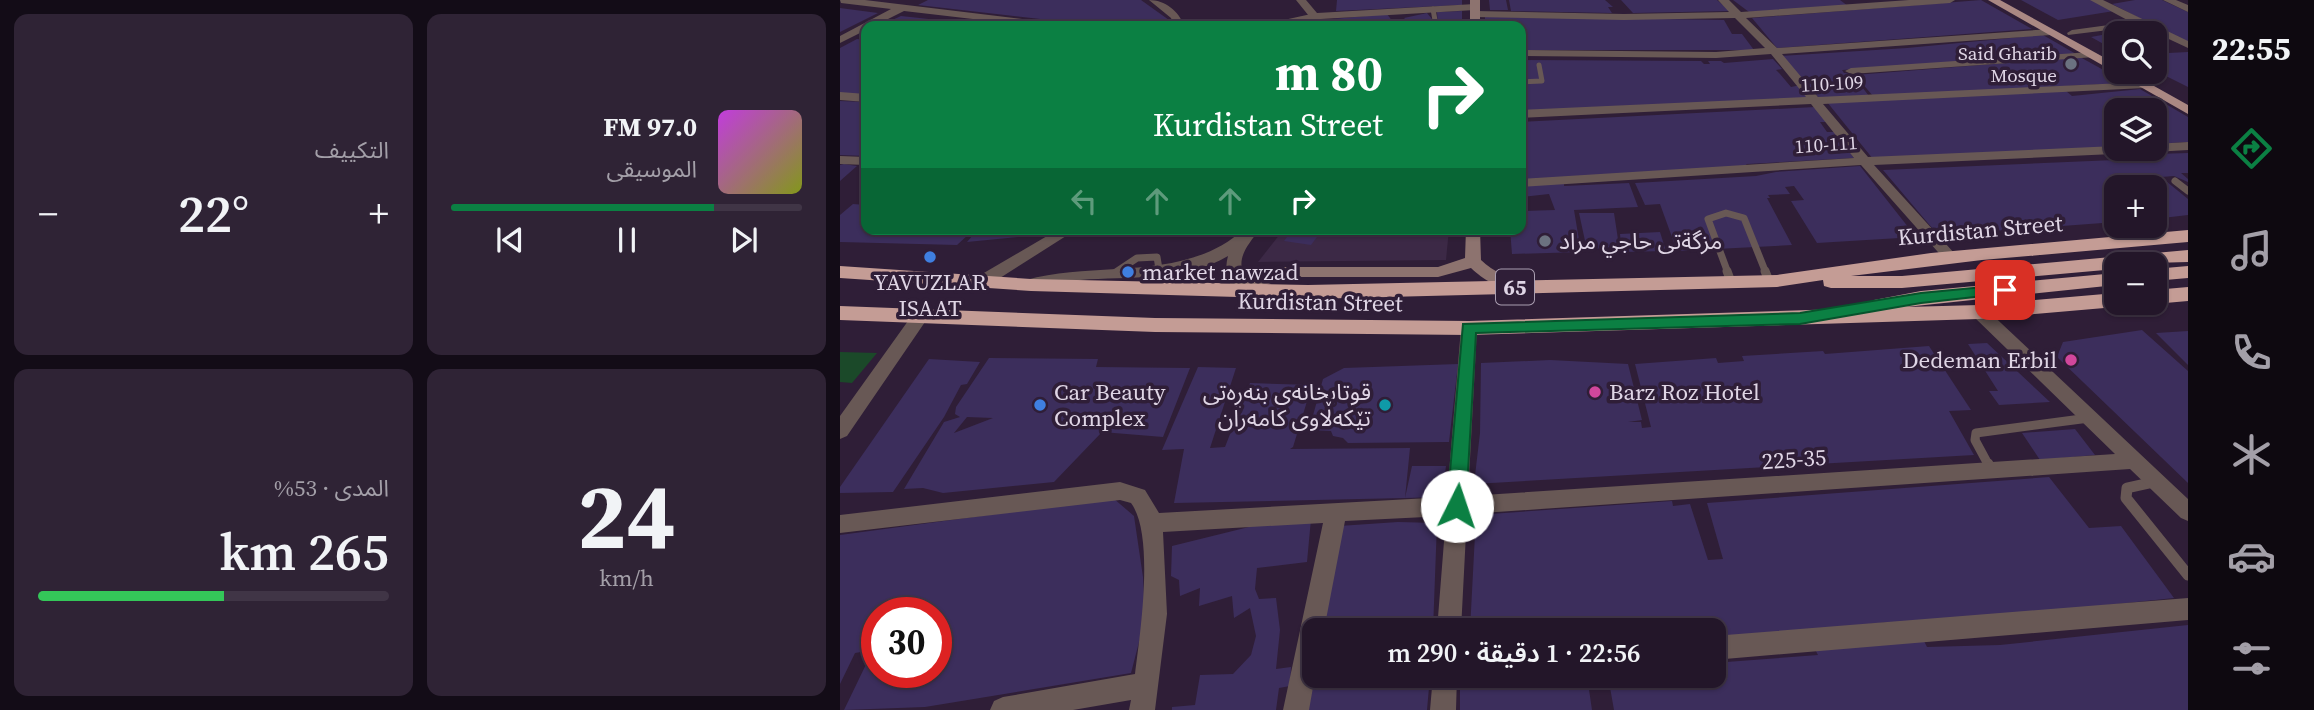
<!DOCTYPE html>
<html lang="ar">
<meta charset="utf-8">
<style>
body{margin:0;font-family:"Source Serif 4","Noto Sans Arabic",serif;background:#2f2335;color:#f1f3f6;direction:rtl;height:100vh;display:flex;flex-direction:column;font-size:26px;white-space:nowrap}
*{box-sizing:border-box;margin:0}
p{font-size:23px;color:#a39fa8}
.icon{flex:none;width:38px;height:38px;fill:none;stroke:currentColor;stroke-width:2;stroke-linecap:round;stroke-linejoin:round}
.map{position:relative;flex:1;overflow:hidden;direction:ltr}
.drawer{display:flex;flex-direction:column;gap:14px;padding:14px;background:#130c17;width:840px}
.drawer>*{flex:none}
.hud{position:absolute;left:21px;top:21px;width:665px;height:214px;border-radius:14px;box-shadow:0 2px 5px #0004,0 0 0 2px #403546;direction:rtl;background:#0b8043;color:#fff;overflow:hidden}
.buttons{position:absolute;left:1264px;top:21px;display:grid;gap:14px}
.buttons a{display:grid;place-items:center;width:63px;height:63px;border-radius:14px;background:#231629;box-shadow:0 2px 5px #0004,0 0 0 2px #403546;font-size:35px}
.speed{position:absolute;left:21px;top:597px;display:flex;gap:14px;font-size:35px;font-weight:700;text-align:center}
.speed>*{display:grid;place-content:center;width:91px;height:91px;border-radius:50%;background:#231629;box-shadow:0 2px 5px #0004,0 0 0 2px #403546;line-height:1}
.speed .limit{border:10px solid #d22;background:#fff;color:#111}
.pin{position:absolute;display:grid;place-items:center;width:60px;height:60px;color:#fff;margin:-30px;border-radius:14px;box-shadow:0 4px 10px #0006}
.me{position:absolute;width:77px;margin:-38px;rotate:4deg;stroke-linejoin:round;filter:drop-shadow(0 0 5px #0008)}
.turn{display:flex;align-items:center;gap:24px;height:147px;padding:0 28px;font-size:32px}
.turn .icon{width:91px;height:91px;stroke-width:2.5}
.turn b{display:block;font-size:49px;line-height:60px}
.lanes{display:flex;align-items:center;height:66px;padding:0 28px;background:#0003;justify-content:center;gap:35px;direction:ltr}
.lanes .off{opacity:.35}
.big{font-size:52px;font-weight:600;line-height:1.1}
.drawer .tile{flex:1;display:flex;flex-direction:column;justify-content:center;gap:10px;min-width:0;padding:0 24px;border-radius:14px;background:#2f2335}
.drawer .dial{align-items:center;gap:0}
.dial b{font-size:91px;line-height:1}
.song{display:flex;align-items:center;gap:21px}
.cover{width:84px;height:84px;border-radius:10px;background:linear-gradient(135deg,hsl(290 70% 55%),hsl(70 70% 35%))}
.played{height:7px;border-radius:4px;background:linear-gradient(90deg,#0b8043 75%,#403546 75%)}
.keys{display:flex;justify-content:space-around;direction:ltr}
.heat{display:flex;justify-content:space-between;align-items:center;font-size:38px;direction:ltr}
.charge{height:10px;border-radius:5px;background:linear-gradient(90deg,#34c759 53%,#403546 0)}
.drawer .tiles{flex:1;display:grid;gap:14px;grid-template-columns:repeat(2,1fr)}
.trip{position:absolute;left:462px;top:618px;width:424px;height:70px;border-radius:14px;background:#231629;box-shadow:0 2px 5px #0004,0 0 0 2px #403546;font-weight:600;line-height:70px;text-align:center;direction:rtl}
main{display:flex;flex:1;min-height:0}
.dock{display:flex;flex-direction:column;width:126px;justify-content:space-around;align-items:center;background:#0e0910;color:#a39fa8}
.dock .icon{width:49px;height:49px}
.dock .active{color:#0b8043}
.dock b{font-size:32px;color:#f1f3f6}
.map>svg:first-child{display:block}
</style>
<main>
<nav class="dock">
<b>22:55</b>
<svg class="icon active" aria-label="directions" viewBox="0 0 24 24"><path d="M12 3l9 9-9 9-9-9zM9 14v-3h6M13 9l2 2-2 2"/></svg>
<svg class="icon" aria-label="music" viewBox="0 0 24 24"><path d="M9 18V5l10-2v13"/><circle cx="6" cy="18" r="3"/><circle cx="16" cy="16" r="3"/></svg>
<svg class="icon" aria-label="phone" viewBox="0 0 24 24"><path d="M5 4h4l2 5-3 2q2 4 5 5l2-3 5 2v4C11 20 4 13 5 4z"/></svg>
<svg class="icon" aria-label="climate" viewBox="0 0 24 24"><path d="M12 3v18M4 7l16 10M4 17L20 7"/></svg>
<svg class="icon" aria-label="car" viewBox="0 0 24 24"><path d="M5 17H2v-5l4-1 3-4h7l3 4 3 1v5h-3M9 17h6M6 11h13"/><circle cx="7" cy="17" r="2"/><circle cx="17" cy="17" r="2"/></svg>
<svg class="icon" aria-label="filters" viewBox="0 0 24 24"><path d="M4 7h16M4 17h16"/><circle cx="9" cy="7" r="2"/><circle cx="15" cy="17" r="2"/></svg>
</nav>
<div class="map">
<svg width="1348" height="710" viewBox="0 0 1348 710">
<rect width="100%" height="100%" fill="#2f1e37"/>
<path fill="#3c2946" d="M 444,229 L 609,229 L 606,260 L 418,262 Z"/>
<path fill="#1b4929" d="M 0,352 L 37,353 L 12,383 L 0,382 Z"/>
<path fill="#3c2e5c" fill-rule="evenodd" d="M 88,0 L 301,0 L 329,20 L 322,26 L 262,26 L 78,5 Z
M 497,0 L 622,0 L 622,5 L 496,11 Z
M 649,0 L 666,0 L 668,10 L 650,10 Z
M 669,0 L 765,0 L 773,7 L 768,7 L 772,13 L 671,11 Z
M 781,0 L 877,0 L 890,11 L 793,13 Z
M 893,0 L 1000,0 L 1008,6 L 909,12 Z
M 1141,0 L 1192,29 L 937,48 L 912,18 Z
M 1181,0 L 1252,0 L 1274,11 L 1218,20 Z
M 1295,0 L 1322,0 L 1348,12 L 1348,43 L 1272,4 Z
M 0,8 L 15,10 L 38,13 L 0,32 Z
M 622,11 L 622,26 L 598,26 L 597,12 Z
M 587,13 L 592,19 L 583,21 L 589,26 L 572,26 L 564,18 Z
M 547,14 L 556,26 L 498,26 L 493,19 Z
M 61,16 L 135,24 L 135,26 L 39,26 Z
M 645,16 L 884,20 L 892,34 L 902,34 L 914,50 L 681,50 L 681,26 L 645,26 Z
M 1267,34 L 1276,38 L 1276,51 L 1251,37 Z
M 1203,35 L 1236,54 L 1002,70 L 1004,73 L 1011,73 L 1029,96 L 981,100 L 940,56 L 1067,48 Z
M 17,39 L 26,40 L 26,95 L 0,93 L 0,48 Z
M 1314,47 L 1328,53 L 1348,52 L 1348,87 L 1314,70 Z
M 1240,57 L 1287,83 L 1033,96 L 1015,75 Z
M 933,59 L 942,69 L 936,70 L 940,74 L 951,87 L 961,85 L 968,98 L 681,111 L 681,60 L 861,61 L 864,64 L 870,64 L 868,61 L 881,61 L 884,63 Z
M 1300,89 L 1348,117 L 1348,142 L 1314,144 L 1314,110 L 1276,110 L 1276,147 L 1033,159 L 987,102 L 1226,91 L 1232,96 Z
M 0,101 L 26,102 L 26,156 L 0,155 Z
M 975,107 L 989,122 L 980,122 L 987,132 L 995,132 L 1014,158 L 907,164 L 900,169 L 681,180 L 681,122 Z
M 1348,153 L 1348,173 L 1341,173 L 1348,179 L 1348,182 L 1334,176 L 1321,177 L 1348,199 L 1348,215 L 1314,219 L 1314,187 L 1276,187 L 1276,222 L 1098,235 L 1043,170 L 1322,158 L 1317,154 Z
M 4,164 L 17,166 L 0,181 L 0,165 Z
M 1020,166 L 1076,237 L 977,243 L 951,201 L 964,200 L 954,186 L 945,187 L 950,194 L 928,195 L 930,198 L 927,198 L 952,245 L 837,251 L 820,204 L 805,205 L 795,183 L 916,176 L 936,172 Z
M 724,183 L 724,186 L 789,183 L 798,207 L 734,210 L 741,252 L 672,254 L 670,229 L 681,229 L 681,211 L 715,210 L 709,194 L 681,197 L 681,186 Z
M 13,204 L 26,205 L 26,229 L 217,229 L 212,234 L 182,232 L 178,237 L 127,242 L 133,235 L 129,234 L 117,245 L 0,242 L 0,215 Z
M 739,213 L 774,213 L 779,246 L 747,250 Z
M 453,229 L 483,229 L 471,245 L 444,241 Z
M 820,232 L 826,251 L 782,252 L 780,234 Z
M 1302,330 L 1348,371 L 1348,483 L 1217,357 L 1223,342 Z
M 1348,331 L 1348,365 L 1316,333 Z
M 1147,343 L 1210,402 L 1159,405 L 1149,391 L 1158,391 L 1128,344 Z
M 1089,346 L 1131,410 L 1109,411 L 1134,455 L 634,484 L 640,433 L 641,363 L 710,360 L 788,364 L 802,420 L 788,422 L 801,422 L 802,428 L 811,427 L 795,364 L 876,358 L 878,363 L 904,361 L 902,356 L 983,351 L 985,354 Z
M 149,358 L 258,359 L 256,367 L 350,368 L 323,437 L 262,432 L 214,482 L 103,493 L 83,488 L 64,489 L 104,422 L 120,417 L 115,414 L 116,407 ZM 127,417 L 153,418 L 114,433 Z
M 89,359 L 140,362 L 127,384 L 121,385 L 104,417 L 53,492 L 0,493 L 0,487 Z
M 618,364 L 609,442 L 508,443 L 503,438 L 493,436 L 491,431 L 469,430 L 483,379 L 504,368 Z
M 358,367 L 396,368 L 370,448 L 385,447 L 410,383 L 472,385 L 453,447 L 450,449 L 570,448 L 565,498 L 334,503 L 344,449 L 322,450 Z
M 1235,429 L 1255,455 L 1200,460 L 1182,433 Z
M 572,466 L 606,466 L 602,497 L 565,498 Z
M 1209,477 L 1249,528 L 1281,526 L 1334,598 L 1126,620 L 1052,626 L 1050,622 L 873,639 L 873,630 L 630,630 L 636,515 L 832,501 L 833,506 L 850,504 L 868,560 L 883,559 L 867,503 Z
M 273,498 L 294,516 L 303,577 L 305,619 L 291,673 L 85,707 L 4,710 L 33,650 L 15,653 L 0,684 L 0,535 ZM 37,612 L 96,612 L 96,672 L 37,672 Z
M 471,519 L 467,562 L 417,568 L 415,589 L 419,599 L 436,598 L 440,630 L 436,669 L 451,667 L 450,686 L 439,688 L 436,710 L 332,710 L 332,707 L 355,705 L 360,675 L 393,674 L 411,655 L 416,636 L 410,608 L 394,618 L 392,596 L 359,606 L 360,588 L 340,596 L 339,580 L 331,576 L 332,546 L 417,525 Z
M 558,522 L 597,523 L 593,630 L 484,630 L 499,526 Z
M 1348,625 L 1348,710 L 774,710 L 768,676 L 873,676 L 873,663 L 978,655 L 975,649 L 1083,639 L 1087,647 L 1160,645 Z
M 473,676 L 590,676 L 587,710 L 468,710 Z
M 669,676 L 747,676 L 752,710 L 620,710 L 620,683 Z"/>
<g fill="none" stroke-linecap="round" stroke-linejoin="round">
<path stroke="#685855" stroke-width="5" d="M 593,9 L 596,26
M 428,26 L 474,16
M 681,82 L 702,81 L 699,65"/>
<path stroke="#685855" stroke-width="7" d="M 1335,181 L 1348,191
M 1272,189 L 1276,193
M 1313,226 L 1327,238
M 276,272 L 297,258 L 317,257 L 319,269
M 888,273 L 868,219 L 886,213 L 904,218 L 926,273"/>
<path stroke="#685855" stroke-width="9" d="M 887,271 L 891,282
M 925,271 L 929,281
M 1149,466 L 1135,440 L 1136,433 L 1249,418"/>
<path stroke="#685855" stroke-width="11" d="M 1148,464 L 1151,470
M 1314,482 L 1287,488 L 1286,498 L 1348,575"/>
<path fill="#685855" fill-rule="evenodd" d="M 0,0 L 25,0 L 215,23 L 220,26 L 192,26 L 64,11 L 34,26 L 26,26 L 26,30 L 0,43 L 0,36 L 51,9 L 1,3 Z
M 309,0 C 325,0 339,11 344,26 L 334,26 L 331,18 Z
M 456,0 L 466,0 L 477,13 L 635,4 L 640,7 L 635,10 L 481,19 L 486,25 L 477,26 Z
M 878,0 L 889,0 L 901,12 L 1069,0 L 1115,0 L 1110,3 L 906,18 L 937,48 L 1211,29 L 1216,32 L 1211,35 L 942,54 L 978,97 L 1305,82 L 1311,85 L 1305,88 L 983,104 L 1028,157 L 1276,146 L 1276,149 L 1302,149 L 1295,153 L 1034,165 L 1115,254 L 1118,257 L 1115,260 L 1105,260 L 1021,165 L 681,187 L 681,179 L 1014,158 L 971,104 L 681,118 L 681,110 L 966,97 L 931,54 L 876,58 L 681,56 L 681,50 L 876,52 L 925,48 L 895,18 L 784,20 L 635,17 L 630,14 L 635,11 L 784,14 L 889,12 Z
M 1250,0 L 1263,0 L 1348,41 L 1348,48 L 1301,26 L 1228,35 L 1227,33 L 1232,30 L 1291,22 Z
M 1323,0 L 1336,0 L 1348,5 L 1348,12 Z
M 1251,52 L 1256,55 L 1255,57 L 1011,74 L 1005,71 L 1011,68 Z
M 0,92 L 26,94 L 26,102 L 0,100 Z
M 1348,142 L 1348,150 L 1314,152 L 1308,149 L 1314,149 L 1314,144 Z
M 0,156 L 26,157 L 26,165 L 0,164 Z
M 219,229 L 237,229 L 149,285 L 137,285 L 135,281 L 137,277 Z
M 404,229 L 420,229 C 402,252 393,263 412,290 L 404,295 C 387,290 384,271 388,256 C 345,282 288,276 240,280 C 224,282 208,286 192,289 L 184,284 L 186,280 C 258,260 345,283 404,229 Z
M 1139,306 L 1145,308 L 1348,499 L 1348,521 L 1341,518 L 1290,469 L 627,514 L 621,630 L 597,630 L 606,516 L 505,521 L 484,630 L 474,630 L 475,676 L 469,710 L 443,710 L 483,523 L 323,532 L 327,614 L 315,710 L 289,710 L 291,700 L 233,710 L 150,710 L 154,701 L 163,697 L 295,674 C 300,635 315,535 291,503 L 280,500 L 0,533 L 0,515 L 280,482 L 305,490 L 319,513 L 607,497 L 621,328 L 629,322 L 637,328 L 628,496 L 1275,454 L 1133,316 L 1131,312 L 1133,308 Z
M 79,312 L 87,318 L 85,322 L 7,436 L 0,439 L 0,416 L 73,314 Z
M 1348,598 L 1348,620 L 873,660 L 873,636 Z
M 593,676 L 617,676 L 616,710 L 590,710 Z"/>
<path fill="#8d736f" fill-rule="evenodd" d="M 630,0 L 640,0 L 640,26 L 630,26 Z
M 626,229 L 640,229 L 641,260 C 654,273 670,278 688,283 L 690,287 L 688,291 C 670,296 643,280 631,268 L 598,277 L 444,277 L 404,295 L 396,290 L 419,274 L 443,267 L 598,267 L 625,258 Z"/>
<path fill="#aa8883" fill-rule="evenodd" d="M 1148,0 L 1160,0 L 1276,64 L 1276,72 L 1289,72 L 1348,105 L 1348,114 Z"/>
<path fill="#c49c95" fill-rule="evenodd" d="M 1348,230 L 1348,242 L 1142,260 L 1011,276 L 1062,276 L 1348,250 L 1348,262 L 1276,264 L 1276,269 L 1062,288 L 991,288 L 984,286 L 983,280 L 937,287 L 468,299 L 191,291 L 0,278 L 0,266 L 191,279 L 468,285 L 937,275 L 1091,253 Z
M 1348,266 L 1348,278 L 1314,281 L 1314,269 Z
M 1276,273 L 1276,285 L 1066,307 L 1139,305 L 1276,293 L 1276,303 L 1284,303 L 1276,307 L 1139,319 L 629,335 L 315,332 L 0,320 L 0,306 L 315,318 L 629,321 L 1033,308 L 1031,305 L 1034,300 L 1081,291 Z
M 1348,287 L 1348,301 L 1314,304 L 1311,303 L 1314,303 L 1314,290 Z"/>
</g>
<path fill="#0b8043" stroke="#07532c" stroke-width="2" d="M 1165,285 L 1170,286 L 1172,290 L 1170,293 L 1081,303 L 960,324 L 636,333 L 626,506 L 624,512 L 617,515 L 610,512 L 607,506 L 623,324 L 960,313 L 1081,293 Z"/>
<g fill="#6b7280" stroke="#2f1e37" stroke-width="2.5">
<circle cx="1231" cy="64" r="7"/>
<circle cx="705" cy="241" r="7"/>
</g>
<g fill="#3f7fe0" stroke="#2f1e37" stroke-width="2.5">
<circle cx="90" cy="257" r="7"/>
<circle cx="288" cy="272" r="7"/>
<circle cx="200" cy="405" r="7"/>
</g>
<g fill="#d1479c" stroke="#2f1e37" stroke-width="2.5">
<circle cx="1231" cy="360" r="7"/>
<circle cx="755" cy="392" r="7"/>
</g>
<circle fill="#0f9aa8" stroke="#2f1e37" stroke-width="2.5" cx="545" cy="405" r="7"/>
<g text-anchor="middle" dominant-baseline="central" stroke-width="7" stroke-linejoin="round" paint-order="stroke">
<g font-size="19" fill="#dfd5e5" stroke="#2f1e37" text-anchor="end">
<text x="1217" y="53">Said Gharib<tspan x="1217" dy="22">Mosque</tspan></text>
</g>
<g font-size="19" fill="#dfd5e5" stroke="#2f1e37">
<text transform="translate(992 83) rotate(-3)">110-109</text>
<text transform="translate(986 144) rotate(-4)">110-111</text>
</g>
<rect fill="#2f1e37" stroke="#aa9eb1" stroke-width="2" x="656" y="269.5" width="38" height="35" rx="5"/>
<g font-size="21" font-weight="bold" fill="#dfd5e5">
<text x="675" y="287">65</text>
</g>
<g font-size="23" fill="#dfd5e5" stroke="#2f1e37">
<text transform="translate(1140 230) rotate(-5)">Kurdistan Street</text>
<text transform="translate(480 302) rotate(1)">Kurdistan Street</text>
<text transform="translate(954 459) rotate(-4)">225-35</text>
</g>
<g font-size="23" fill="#dfd5e5" stroke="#2f1e37" text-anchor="start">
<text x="719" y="241">مزگةتی حاجي مراد</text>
<text x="302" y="272">market nawzad</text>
<text x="90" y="282" text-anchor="middle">YAVUZLAR<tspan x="90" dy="26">ISAAT</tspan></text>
<text x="1217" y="360" text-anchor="end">Dedeman Erbil</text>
<text x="214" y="392">Car Beauty<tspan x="214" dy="26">Complex</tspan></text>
<text x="531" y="392" text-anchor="end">قوتابخانەی بنەڕەتی<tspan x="531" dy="26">تێکەڵاوی کامەران</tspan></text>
<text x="769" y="392">Barz Roz Hotel</text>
</g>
</g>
</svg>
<div class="buttons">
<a><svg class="icon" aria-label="search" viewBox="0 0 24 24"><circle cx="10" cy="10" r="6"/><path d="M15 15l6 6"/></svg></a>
<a><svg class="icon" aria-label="layers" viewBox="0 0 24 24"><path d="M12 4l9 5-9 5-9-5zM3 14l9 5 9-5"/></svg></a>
<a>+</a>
<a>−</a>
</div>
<div class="speed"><div class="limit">30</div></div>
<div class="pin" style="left:1165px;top:290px;background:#d93025"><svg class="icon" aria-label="arrive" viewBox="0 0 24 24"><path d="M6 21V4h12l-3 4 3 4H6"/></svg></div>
<svg class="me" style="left:617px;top:506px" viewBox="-20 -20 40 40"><circle r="19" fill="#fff"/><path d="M0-13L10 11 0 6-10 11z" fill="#0b8043"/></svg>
<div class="trip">22:56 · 1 دقيقة · 290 m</div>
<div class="hud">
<div class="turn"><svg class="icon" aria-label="right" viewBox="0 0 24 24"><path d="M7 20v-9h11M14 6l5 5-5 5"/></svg><div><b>80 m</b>Kurdistan Street</div></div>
<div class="lanes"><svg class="icon off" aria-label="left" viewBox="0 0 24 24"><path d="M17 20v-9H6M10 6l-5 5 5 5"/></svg><svg class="icon off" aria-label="ahead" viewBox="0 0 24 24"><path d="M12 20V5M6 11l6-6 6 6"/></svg><svg class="icon off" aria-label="ahead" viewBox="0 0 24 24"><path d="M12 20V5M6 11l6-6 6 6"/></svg><svg class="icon" aria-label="right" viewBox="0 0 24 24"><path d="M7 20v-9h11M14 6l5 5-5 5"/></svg></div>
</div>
</div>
<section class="drawer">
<div class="tiles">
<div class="tile">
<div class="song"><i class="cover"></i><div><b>97.0 FM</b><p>الموسيقى</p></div></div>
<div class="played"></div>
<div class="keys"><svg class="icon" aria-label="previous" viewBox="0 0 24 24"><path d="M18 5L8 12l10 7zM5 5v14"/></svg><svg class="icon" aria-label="pause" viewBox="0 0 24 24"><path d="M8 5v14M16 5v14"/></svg><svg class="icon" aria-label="next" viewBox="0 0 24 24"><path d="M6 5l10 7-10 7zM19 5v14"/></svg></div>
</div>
<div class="tile"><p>التكييف</p>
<div class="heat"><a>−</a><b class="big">22°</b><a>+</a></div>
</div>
<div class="tile dial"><b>24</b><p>km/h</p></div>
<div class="tile"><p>المدى · 53%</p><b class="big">265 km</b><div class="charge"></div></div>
</div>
</section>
</main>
